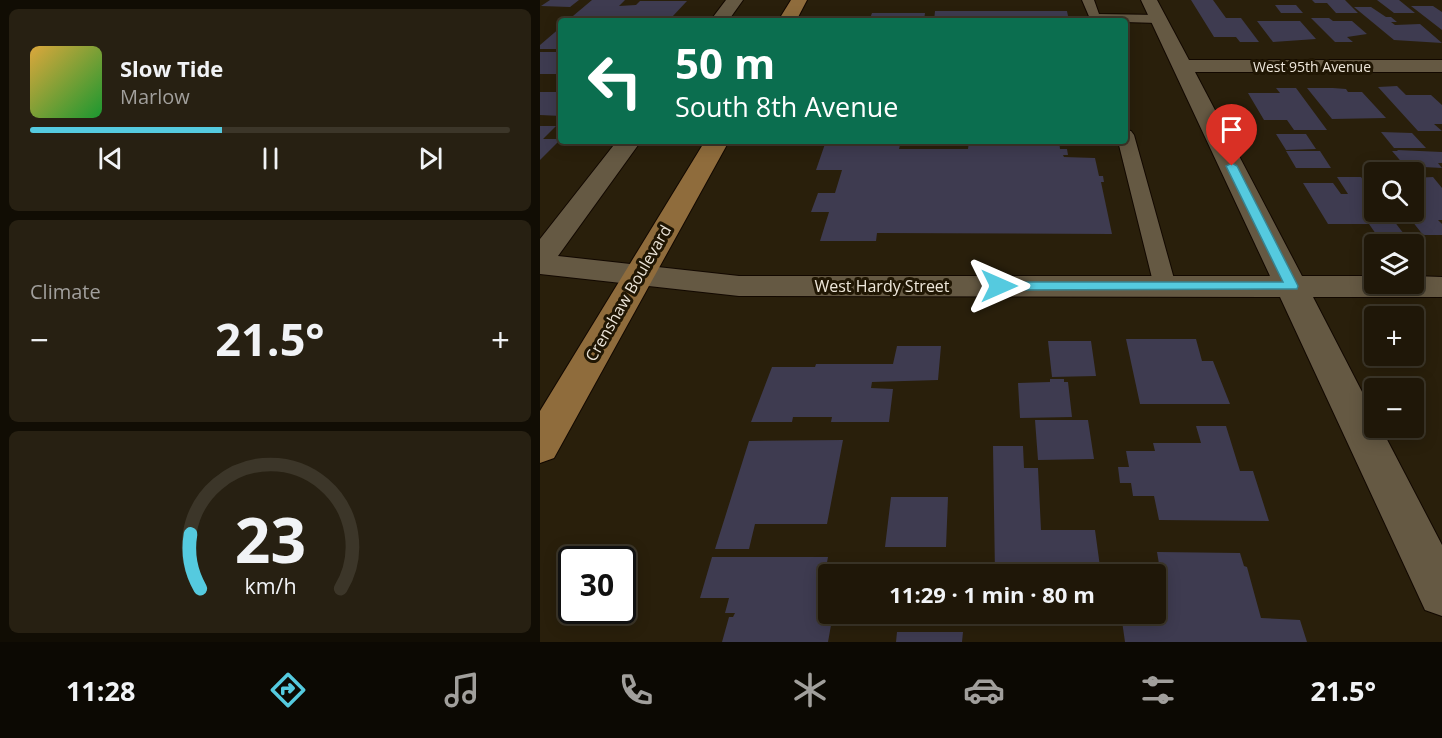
<!DOCTYPE html>
<meta charset="utf-8">
<style>
body{margin:0;font-family:"Open Sans",sans-serif;background:#272012;color:#f1f3f6;height:100vh;display:flex;flex-direction:column;font-size:22px;white-space:nowrap}
*{box-sizing:border-box;margin:0}
p{font-size:20px;color:#a19f9c}
.icon{flex:none;width:33px;height:33px;fill:none;stroke:currentColor;stroke-width:2;stroke-linecap:round;stroke-linejoin:round}
.map{position:relative;flex:1;overflow:hidden}
.sheet{display:flex;flex-direction:column;gap:9px;padding:9px;background:#110d04;width:540px}
.sheet>*{flex:none}
.banner{position:absolute;left:18px;top:18px;width:570px;height:126px;border-radius:6px;box-shadow:0 3px 15px #0003,0 0 0 2px #3c3629;background:#0b6e4f;color:#fff;overflow:hidden}
.controls{position:absolute;left:824px;top:162px;display:grid;gap:12px}
.controls a{display:grid;place-items:center;width:60px;height:60px;border-radius:6px;background:#1f1708;box-shadow:0 3px 15px #0003,0 0 0 2px #3c3629;font-size:30px}
.speed{position:absolute;left:18px;top:546px;display:flex;gap:12px;font-size:30px;font-weight:700;text-align:center}
.speed>*{display:grid;place-content:center;width:78px;height:78px;border-radius:50%;background:#1f1708;box-shadow:0 3px 15px #0003,0 0 0 2px #3c3629;line-height:1}
.speed .limit{border:3px solid #111;border-radius:9px;background:#fff;color:#111}
.pin{position:absolute;display:grid;place-items:center;width:51px;height:51px;color:#fff;margin:-62px -26px;border-radius:50% 50% 50% 0;rotate:-45deg;box-shadow:0 0 6px #0007}
.pin .icon{rotate:45deg}
.me{position:absolute;width:66px;margin:-33px;rotate:90deg;stroke-linejoin:round;filter:drop-shadow(0 0 4px #0008)}
.turn{display:flex;align-items:center;gap:21px;height:126px;padding:0 18px;font-size:27px}
.turn .icon{width:78px;height:78px;stroke-width:2.5}
.turn b{display:block;font-size:42px;line-height:51px}
.big{font-size:45px;font-weight:700;line-height:1.1}
.sheet .card{flex:1;display:flex;flex-direction:column;justify-content:center;gap:9px;min-width:0;padding:0 21px;border-radius:9px;background:#272012}
.sheet .dial{align-items:center;gap:0}
.dial svg{height:156px;overflow:visible;fill:none;stroke:#3c3629;stroke-width:7;stroke-linecap:round;text-anchor:middle}
.dial text{fill:#f1f3f6;stroke:none}
.song{display:flex;align-items:center;gap:18px}
.cover{width:72px;height:72px;border-radius:9px;background:linear-gradient(135deg,hsl(40 70% 55%),hsl(130 70% 35%))}
.played{height:6px;border-radius:3px;background:linear-gradient(90deg,#55cadf 40%,#3c3629 40%)}
.keys{display:flex;justify-content:space-around;direction:ltr}
.heat{display:flex;justify-content:space-between;align-items:center;font-size:33px;direction:ltr}
.trip{position:absolute;left:278px;top:564px;width:348px;height:60px;border-radius:6px;background:#1f1708;box-shadow:0 3px 15px #0003,0 0 0 2px #3c3629;font-weight:700;line-height:60px;text-align:center}
.dock{display:flex;height:96px;justify-content:space-around;align-items:center;background:#0c0903;color:#a19f9c}
.dock .icon{width:42px;height:42px}
.dock .selected{color:#55cadf}
.dock b{font-size:27px;color:#f1f3f6}
main{display:flex;flex:1;min-height:0}
.map>svg:first-child{display:block}
</style>
<main>
<section class="sheet">
<div class="card">
<div class="song"><i class="cover"></i><div><b>Slow Tide</b><p>Marlow</p></div></div>
<div class="played"></div>
<div class="keys"><svg class="icon" aria-label="previous" viewBox="0 0 24 24"><path d="M18 5L8 12l10 7zM5 5v14"/></svg><svg class="icon" aria-label="pause" viewBox="0 0 24 24"><path d="M8 5v14M16 5v14"/></svg><svg class="icon" aria-label="next" viewBox="0 0 24 24"><path d="M6 5l10 7-10 7zM19 5v14"/></svg></div>
</div>
<div class="card"><p>Climate</p>
<div class="heat"><a>−</a><b class="big">21.5°</b><a>+</a></div>
</div>
<div class="card dial"><svg viewBox="0 0 100 80">
<path d="M14 69A42 42 0 1 1 86 69"/>
<path d="M14 69A42 42 0 0 1 9 41" stroke="#55cadf"/>
<text x="50" y="56" font-size="32" font-weight="700">23</text>
<text x="50" y="72" font-size="11">km/h</text>
</svg></div>
</section>
<div class="map">
<svg width="902" height="642" viewBox="0 0 902 642">
<rect width="100%" height="100%" fill="#291f0b"/>
<path fill="#3e3b50" d="M 10,0 L 39,0 L 30,7 L 1,6 Z
M 52,0 L 85,0 L 79,6 L 96,5 L 100,1 L 147,1 L 132,17 L 27,21 Z
M 651,0 L 673,0 L 686,18 L 701,18 L 719,42 L 700,42 L 696,37 L 674,37 Z
M 772,0 L 805,0 L 818,13 L 796,13 L 787,3 L 775,3 Z
M 837,0 L 859,0 L 875,13 L 854,13 Z
M 735,5 L 756,5 L 763,13 L 741,13 Z
M 871,6 L 893,6 L 902,12 L 902,30 Z
M 814,7 L 831,7 L 846,17 L 851,17 L 857,22 L 851,22 L 855,25 L 880,24 L 902,43 L 854,40 Z
M 395,11 L 527,11 L 529,21 L 394,21 Z
M 332,13 L 385,13 L 384,21 L 329,21 Z
M 771,18 L 789,18 L 793,21 L 812,21 L 827,34 L 807,37 L 813,42 L 795,42 Z
M 717,21 L 760,21 L 776,39 L 733,42 Z
M 21,27 L 21,49 L 0,49 L 0,45 Z
M 0,52 L 21,52 L 21,74 L 0,74 Z
M 857,86 L 866,95 L 891,95 L 902,105 L 902,124 L 894,124 L 902,131 L 878,131 L 838,87 Z
M 736,88 L 756,88 L 787,130 L 754,130 L 747,120 L 724,120 L 708,93 L 740,93 Z
M 767,88 L 793,88 L 806,89 L 808,92 L 822,92 L 846,118 L 792,119 Z
M 0,92 L 21,92 L 21,116 L 0,115 Z
M 0,126 L 16,126 L 3,139 L 21,139 L 0,160 Z
M 841,132 L 872,133 L 886,148 L 854,148 Z
M 736,134 L 766,134 L 776,149 L 746,150 Z
M 286,141 L 361,141 L 359,149 L 428,149 L 429,141 L 519,141 L 520,149 L 527,149 L 528,155 L 523,155 L 524,157 L 555,158 L 559,176 L 563,176 L 564,182 L 561,182 L 572,234 L 337,233 L 336,241 L 280,241 L 289,212 L 271,212 L 278,193 L 295,193 L 302,170 L 276,170 Z
M 857,150 L 902,152 L 902,163 L 898,163 L 902,168 L 865,166 L 852,151 L 858,151 Z
M 746,151 L 780,151 L 791,168 L 756,168 Z
M 797,177 L 821,177 L 834,194 L 834,212 L 847,212 L 864,234 L 836,234 L 829,224 L 788,224 L 763,183 L 793,183 L 801,194 L 808,194 Z
M 893,177 L 902,188 L 902,220 L 898,220 L 902,224 L 902,235 L 883,235 L 865,212 L 873,212 L 873,178 Z
M 586,339 L 656,339 L 662,361 L 673,361 L 690,404 L 600,404 Z
M 508,341 L 551,341 L 556,376 L 512,377 Z
M 357,346 L 401,346 L 398,380 L 332,382 L 331,388 L 353,389 L 349,422 L 291,422 L 292,417 L 253,417 L 252,422 L 211,422 L 232,367 L 275,367 L 276,364 L 353,364 Z
M 510,379 L 524,379 L 524,382 L 528,382 L 532,417 L 480,418 L 478,383 L 510,382 Z
M 495,420 L 548,420 L 554,459 L 498,460 Z
M 656,426 L 686,426 L 700,471 L 713,471 L 729,521 L 619,520 L 614,496 L 593,496 L 591,483 L 580,483 L 578,467 L 589,467 L 586,451 L 615,451 L 613,443 L 661,443 Z
M 303,440 L 287,524 L 215,524 L 209,549 L 175,549 L 209,441 Z
M 453,446 L 483,446 L 484,468 L 498,468 L 501,530 L 555,530 L 561,574 L 455,574 Z
M 351,497 L 408,497 L 406,547 L 345,547 Z
M 617,552 L 700,553 L 704,566 L 707,567 L 721,618 L 760,620 L 767,642 L 585,642 L 582,621 L 599,621 L 598,614 L 615,614 L 615,576 L 621,576 Z
M 172,557 L 288,557 L 281,594 L 288,594 L 288,614 L 293,614 L 288,642 L 182,642 L 189,617 L 193,617 L 195,613 L 185,613 L 189,598 L 160,598 Z
M 357,632 L 423,632 L 422,642 L 356,642 Z"/>
<g fill="none" stroke-linecap="round" stroke-linejoin="round">
<g stroke="#120800" stroke-width="2">
<path id="lane" d="M 542,0 L 554,0 L 559,14 L 618,15 L 624,19 L 618,23 L 551,21 Z
M 585,130 L 591,131 L 594,135 L 636,286 L 633,291 L 625,294 L 617,291 L 614,286 L 578,141 L 585,141 Z"/>
</g>
<g stroke="#120800" stroke-width="2">
<path id="street" d="M 186,0 L 203,0 L 188,21 L 170,21 Z
M 601,0 L 617,0 L 649,60 L 902,60 L 902,72 L 655,72 L 762,276 L 834,276 L 834,284 L 873,284 L 873,276 L 902,277 L 902,297 L 773,297 L 834,415 L 834,428 L 841,428 L 902,545 L 902,616 L 885,610 L 740,297 L 199,296 L 0,274 L 0,239 L 77,141 L 101,141 L 18,256 L 199,276 L 730,276 Z"/>
</g>
<g stroke="#120800" stroke-width="2">
<path id="primary" d="M 251,0 L 267,0 L 256,21 L 238,21 Z
M 165,141 L 189,141 L 14,458 L 0,463 L 0,411 Z"/>
</g>
<use href="#lane" fill="#655943" fill-rule="evenodd"/>
<use href="#street" fill="#655943" fill-rule="evenodd"/>
<use href="#primary" fill="#8f6c3c" fill-rule="evenodd"/>
</g>
<path fill="#55cadf" stroke="#378391" stroke-width="1.5" d="M 692,163 L 697,166 L 758,286 L 757,289 L 459,290 L 453,286 L 459,282 L 743,282 L 686,166 Z"/>
<g text-anchor="middle" dominant-baseline="central" stroke-width="6" stroke-linejoin="round" paint-order="stroke">
<g font-size="14" fill="#ede6da" stroke="#201603">
<text x="772" y="66">West 95th Avenue</text>
</g>
<g font-size="16" fill="#ede6da" stroke="#201603">
<text x="342" y="286">West Hardy Street</text>
<text transform="translate(88 293) rotate(-60)">Crenshaw Boulevard</text>
</g>
</g>
</svg>
<div class="controls">
<a><svg class="icon" aria-label="search" viewBox="0 0 24 24"><circle cx="10" cy="10" r="6"/><path d="M15 15l6 6"/></svg></a>
<a><svg class="icon" aria-label="layers" viewBox="0 0 24 24"><path d="M12 4l9 5-9 5-9-5zM3 14l9 5 9-5"/></svg></a>
<a>+</a>
<a>−</a>
</div>
<div class="speed"><div class="limit">30</div></div>
<div class="pin" style="left:692px;top:166px;background:#d93025"><svg class="icon" aria-label="arrive" viewBox="0 0 24 24"><path d="M6 21V4h12l-3 4 3 4H6"/></svg></div>
<svg class="me" style="left:459px;top:286px" viewBox="-20 -20 40 40"><path d="M0-17L14 15 0 8-14 15z" fill="#55cadf" stroke="#fff" stroke-width="4"/></svg>
<div class="trip">11:29 · 1 min · 80 m</div>
<div class="banner">
<div class="turn"><svg class="icon" aria-label="left" viewBox="0 0 24 24"><path d="M17 20v-9H6M10 6l-5 5 5 5"/></svg><div><b>50 m</b>South 8th Avenue</div></div>
</div>
</div>
</main>
<nav class="dock">
<b>11:28</b>
<svg class="icon selected" aria-label="directions" viewBox="0 0 24 24"><path d="M12 3l9 9-9 9-9-9zM9 14v-3h6M13 9l2 2-2 2"/></svg>
<svg class="icon" aria-label="music" viewBox="0 0 24 24"><path d="M9 18V5l10-2v13"/><circle cx="6" cy="18" r="3"/><circle cx="16" cy="16" r="3"/></svg>
<svg class="icon" aria-label="phone" viewBox="0 0 24 24"><path d="M5 4h4l2 5-3 2q2 4 5 5l2-3 5 2v4C11 20 4 13 5 4z"/></svg>
<svg class="icon" aria-label="climate" viewBox="0 0 24 24"><path d="M12 3v18M4 7l16 10M4 17L20 7"/></svg>
<svg class="icon" aria-label="car" viewBox="0 0 24 24"><path d="M5 17H2v-5l4-1 3-4h7l3 4 3 1v5h-3M9 17h6M6 11h13"/><circle cx="7" cy="17" r="2"/><circle cx="17" cy="17" r="2"/></svg>
<svg class="icon" aria-label="filters" viewBox="0 0 24 24"><path d="M4 7h16M4 17h16"/><circle cx="9" cy="7" r="2"/><circle cx="15" cy="17" r="2"/></svg>
<b>21.5°</b>
</nav>
